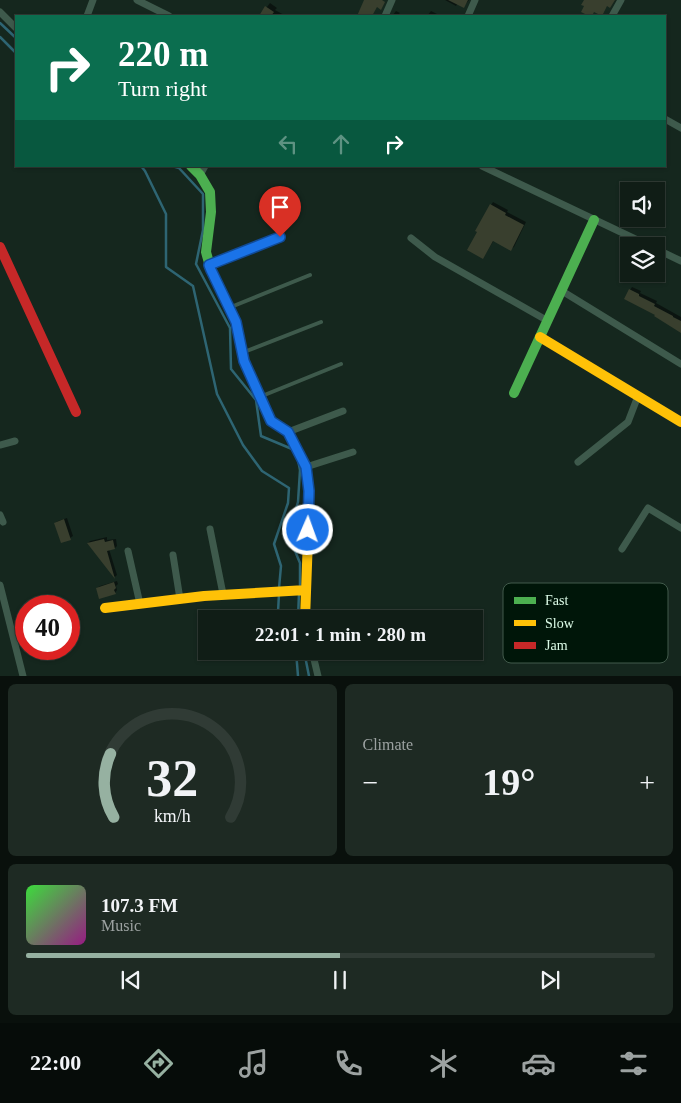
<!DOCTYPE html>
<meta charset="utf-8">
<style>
body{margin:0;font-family:"Times New Roman",serif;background:#1e2a23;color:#f1f3f6;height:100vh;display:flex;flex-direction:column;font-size:19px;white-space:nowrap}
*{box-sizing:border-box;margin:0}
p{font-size:16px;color:#9ca2a1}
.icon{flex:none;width:28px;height:28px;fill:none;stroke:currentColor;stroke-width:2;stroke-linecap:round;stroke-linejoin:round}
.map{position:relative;height:676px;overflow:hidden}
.sheet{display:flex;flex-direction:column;gap:8px;padding:8px;background:#09100c;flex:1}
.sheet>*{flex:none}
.guide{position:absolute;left:15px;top:15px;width:651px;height:152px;border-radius:0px;box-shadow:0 1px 4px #0004,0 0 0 1px #303b35;background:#0b6e4f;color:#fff;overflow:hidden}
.tools{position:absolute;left:620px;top:182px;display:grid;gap:10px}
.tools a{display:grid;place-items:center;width:45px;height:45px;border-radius:0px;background:#101d16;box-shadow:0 1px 4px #0004,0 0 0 1px #303b35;font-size:25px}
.speed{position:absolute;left:15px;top:595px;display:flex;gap:10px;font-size:25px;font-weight:700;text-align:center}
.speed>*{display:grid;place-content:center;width:65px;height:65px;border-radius:50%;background:#101d16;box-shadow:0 1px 4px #0004,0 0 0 1px #303b35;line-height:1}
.speed .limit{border:8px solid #d22;background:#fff;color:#111}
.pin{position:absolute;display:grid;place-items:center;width:42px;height:42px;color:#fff;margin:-51px -21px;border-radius:50% 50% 50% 0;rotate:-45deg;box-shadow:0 0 5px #0007}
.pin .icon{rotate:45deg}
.me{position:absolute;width:55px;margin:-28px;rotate:2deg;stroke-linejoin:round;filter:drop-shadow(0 0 4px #0008)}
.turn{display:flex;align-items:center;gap:18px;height:105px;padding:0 20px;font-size:22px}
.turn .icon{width:65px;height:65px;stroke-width:2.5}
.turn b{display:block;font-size:35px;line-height:42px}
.lanes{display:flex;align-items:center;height:48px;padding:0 20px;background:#0003;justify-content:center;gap:25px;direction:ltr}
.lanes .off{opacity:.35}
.big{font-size:38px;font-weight:700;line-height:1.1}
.sheet .widget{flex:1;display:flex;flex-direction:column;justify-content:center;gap:8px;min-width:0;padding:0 18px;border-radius:8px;background:#1e2a23}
.sheet .dial{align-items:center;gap:0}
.dial svg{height:130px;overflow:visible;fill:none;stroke:#303b35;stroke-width:7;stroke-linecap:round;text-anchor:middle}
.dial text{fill:#f1f3f6;stroke:none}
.song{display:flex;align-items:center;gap:15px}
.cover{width:60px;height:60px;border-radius:8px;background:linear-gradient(135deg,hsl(120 70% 55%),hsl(310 70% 35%))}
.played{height:5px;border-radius:2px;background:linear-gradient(90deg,#96b1a1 50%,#303b35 50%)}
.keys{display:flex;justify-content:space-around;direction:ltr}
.heat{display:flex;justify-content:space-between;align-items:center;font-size:28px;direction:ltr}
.sheet .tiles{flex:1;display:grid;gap:8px;grid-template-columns:1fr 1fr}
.widget:last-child{grid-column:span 2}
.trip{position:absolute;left:198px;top:610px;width:285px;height:50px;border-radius:0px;background:#101d16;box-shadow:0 1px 4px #0004,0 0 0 1px #303b35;font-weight:700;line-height:50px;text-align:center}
.tab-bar{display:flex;height:80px;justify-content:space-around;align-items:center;background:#060c09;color:#9ca2a1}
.tab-bar .icon{width:35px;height:35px}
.tab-bar .active{color:#96b1a1}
.tab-bar b{font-size:22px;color:#f1f3f6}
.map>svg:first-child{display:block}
</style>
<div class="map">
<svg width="681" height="676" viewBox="0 0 681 676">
<rect width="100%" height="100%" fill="#15271e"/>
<path fill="#0007" d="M 445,0 L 469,0 L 464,6 L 458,3 L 456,6 Z
M 270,3 L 277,8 L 275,10 L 286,16 L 260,16 Z
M 396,11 L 400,13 L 399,14 L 404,16 L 392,16 Z
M 431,11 L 439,15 L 438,16 L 427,16 Z
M 493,202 L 508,210 L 507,212 L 526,222 L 514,247 L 511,249 L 494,240 L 483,258 L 491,205 Z
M 632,287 L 641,291 L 640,293 L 657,301 L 656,303 L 681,317 L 681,331 L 656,314 L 630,290 Z
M 67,518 L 73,536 L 70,538 L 55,523 L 58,521 Z
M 107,537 L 107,540 L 116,539 L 117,546 L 115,548 L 109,549 L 117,575 L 115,577 L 88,543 L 90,541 Z
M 117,581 L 118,584 L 116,586 L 117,590 L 115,593 L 97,588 L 100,586 Z"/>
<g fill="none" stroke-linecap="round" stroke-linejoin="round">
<path stroke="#2e6573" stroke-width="2.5" d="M 0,23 L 16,38
M 0,37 L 16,53
M 141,166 L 145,171 L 166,214 L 166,267 L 193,286 L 217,394 L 243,445 L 262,471 L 289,488 L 288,503 L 274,544 L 281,566 L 279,588
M 172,166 L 179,168 L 203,194 L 203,230 L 196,264 L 230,328 L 231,369 L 256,400 L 261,436 L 292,449
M 298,460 L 300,470 L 298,502 L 288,534 L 300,563 L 300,588
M 279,594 L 278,612 L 282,619
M 298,619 L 299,593
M 296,651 L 298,676
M 304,651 L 309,676"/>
</g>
<path fill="#393f2e" d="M 364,0 L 382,0 L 385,2 L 381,10 L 377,7 L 372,16 L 357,16 Z
M 448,0 L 468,0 L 464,8 Z
M 584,0 L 615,0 L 610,8 L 607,6 L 602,16 L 594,12 L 592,16 L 589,16 L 581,12 L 584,6 L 581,5 Z
M 265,6 L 274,12 L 271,16 L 259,16 Z
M 490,204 L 506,213 L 505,215 L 524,225 L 511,251 L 493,241 L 483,259 L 467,250 L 477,232 L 475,231 Z
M 629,289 L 639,294 L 639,296 L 655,304 L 654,306 L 673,316 L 673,317 L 681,321 L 681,333 L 654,316 L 655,315 L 624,299 Z
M 64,519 L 71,540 L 61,543 L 54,523 Z
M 104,539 L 105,542 L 113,540 L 115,549 L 107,551 L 115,579 L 87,543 Z
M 114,582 L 116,588 L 114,590 L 116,594 L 99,599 L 96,588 Z"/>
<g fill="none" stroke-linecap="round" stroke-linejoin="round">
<path stroke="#3e5a4c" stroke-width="4" d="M 210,265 L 280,237
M 231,307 L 310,275
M 244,352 L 321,322
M 262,396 L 341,364"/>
<path stroke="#3e5a4c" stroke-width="7" d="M 137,0 L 169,16
M 0,12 L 16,28
M 87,16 L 93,0
M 385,16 L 392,0
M 468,16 L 475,0
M 612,16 L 621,0
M 665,119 L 681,128
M 482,166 L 650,246
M 200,175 L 205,166
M 411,238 L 435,257 L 548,321
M 656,249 L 681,261
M 562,291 L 681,364
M 288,432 L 343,411
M 0,445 L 15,441
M 578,462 L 628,422 L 638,396
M 306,467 L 353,452
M 0,515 L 3,522
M 210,529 L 223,594
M 622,549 L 648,508 L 681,528
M 128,551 L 140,604
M 173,555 L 180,599
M 0,585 L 23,676
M 312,651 L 318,676"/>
<path stroke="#4caf50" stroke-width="10" d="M 191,166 L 200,175 L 210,192 L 211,212 L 206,252 L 211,270 L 236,322 L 244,361 L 271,421 L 288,432 L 306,467 L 309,491 L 308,538
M 514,393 L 594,220"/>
<path stroke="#ffc107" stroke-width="10" d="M 540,337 L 681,422
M 105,608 L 204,596 L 306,590
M 305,619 L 308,538"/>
<path stroke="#c62828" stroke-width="10" d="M 0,247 L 76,412"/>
</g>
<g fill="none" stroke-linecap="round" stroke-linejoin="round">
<g stroke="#114b97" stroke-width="12">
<path id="route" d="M 280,237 L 209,265 L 211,270 L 236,322 L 244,361 L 271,421 L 288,432 L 306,467 L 309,491 L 308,530"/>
</g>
<use href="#route" stroke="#1a73e8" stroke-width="9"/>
</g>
<rect x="503" y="583" width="165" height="80" rx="8" fill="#001609" stroke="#425b4c" stroke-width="1"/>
<rect x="514" y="597" width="22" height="7" fill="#4caf50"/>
<rect x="514" y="620" width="22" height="6" fill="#ffc107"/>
<rect x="514" y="642" width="22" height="7" fill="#c62828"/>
<g font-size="14" fill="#dcfce8">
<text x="545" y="605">Fast</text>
<text x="545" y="628">Slow</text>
<text x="545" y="650">Jam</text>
</g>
</svg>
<div class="tools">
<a><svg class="icon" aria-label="sound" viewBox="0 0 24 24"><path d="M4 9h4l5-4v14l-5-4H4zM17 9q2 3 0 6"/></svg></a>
<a><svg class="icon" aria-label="layers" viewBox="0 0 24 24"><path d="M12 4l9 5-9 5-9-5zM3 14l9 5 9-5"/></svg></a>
</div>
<div class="speed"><div class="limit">40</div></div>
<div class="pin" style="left:280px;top:237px;background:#d93025"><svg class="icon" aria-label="arrive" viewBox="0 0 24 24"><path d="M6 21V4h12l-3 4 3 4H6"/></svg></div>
<svg class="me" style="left:308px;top:530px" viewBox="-20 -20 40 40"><circle r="17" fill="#1a73e8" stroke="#fff" stroke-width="3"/><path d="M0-11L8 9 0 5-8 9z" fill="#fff"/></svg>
<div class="trip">22:01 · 1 min · 280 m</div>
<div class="guide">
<div class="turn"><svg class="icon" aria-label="right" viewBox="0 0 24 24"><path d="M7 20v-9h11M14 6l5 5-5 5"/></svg><div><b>220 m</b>Turn right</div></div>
<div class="lanes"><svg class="icon off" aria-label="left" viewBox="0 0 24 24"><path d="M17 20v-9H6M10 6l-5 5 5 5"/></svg><svg class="icon off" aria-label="ahead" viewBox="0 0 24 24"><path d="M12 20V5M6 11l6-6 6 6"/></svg><svg class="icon" aria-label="right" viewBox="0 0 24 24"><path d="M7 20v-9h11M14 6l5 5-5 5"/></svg></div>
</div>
</div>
<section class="sheet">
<div class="tiles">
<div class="widget dial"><svg viewBox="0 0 100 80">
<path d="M14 69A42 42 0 1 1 86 69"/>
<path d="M14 69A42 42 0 0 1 12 30" stroke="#96b1a1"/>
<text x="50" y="56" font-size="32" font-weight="700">32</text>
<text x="50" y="72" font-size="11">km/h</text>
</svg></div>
<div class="widget"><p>Climate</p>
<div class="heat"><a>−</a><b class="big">19°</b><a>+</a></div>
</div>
<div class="widget">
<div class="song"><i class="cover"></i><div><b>107.3 FM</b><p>Music</p></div></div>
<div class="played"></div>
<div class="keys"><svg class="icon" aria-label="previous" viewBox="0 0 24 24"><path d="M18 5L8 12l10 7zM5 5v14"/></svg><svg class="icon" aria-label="pause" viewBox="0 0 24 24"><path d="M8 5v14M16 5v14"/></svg><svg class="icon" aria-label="next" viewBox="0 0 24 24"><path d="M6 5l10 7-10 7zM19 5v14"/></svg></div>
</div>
</div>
</section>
<nav class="tab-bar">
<b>22:00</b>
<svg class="icon active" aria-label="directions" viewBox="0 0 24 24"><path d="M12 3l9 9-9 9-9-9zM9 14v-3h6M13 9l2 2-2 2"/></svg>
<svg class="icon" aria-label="music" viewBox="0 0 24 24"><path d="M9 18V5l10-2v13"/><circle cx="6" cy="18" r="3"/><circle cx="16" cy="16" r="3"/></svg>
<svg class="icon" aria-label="phone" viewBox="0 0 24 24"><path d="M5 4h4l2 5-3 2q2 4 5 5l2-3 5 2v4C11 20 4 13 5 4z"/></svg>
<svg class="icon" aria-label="climate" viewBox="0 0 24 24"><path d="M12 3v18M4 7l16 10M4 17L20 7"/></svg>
<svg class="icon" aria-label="car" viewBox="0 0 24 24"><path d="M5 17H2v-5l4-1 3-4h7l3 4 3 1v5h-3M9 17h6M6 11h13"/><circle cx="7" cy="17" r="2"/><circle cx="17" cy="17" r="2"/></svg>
<svg class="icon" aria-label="filters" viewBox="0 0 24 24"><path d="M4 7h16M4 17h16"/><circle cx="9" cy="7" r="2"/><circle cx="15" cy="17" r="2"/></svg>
</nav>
